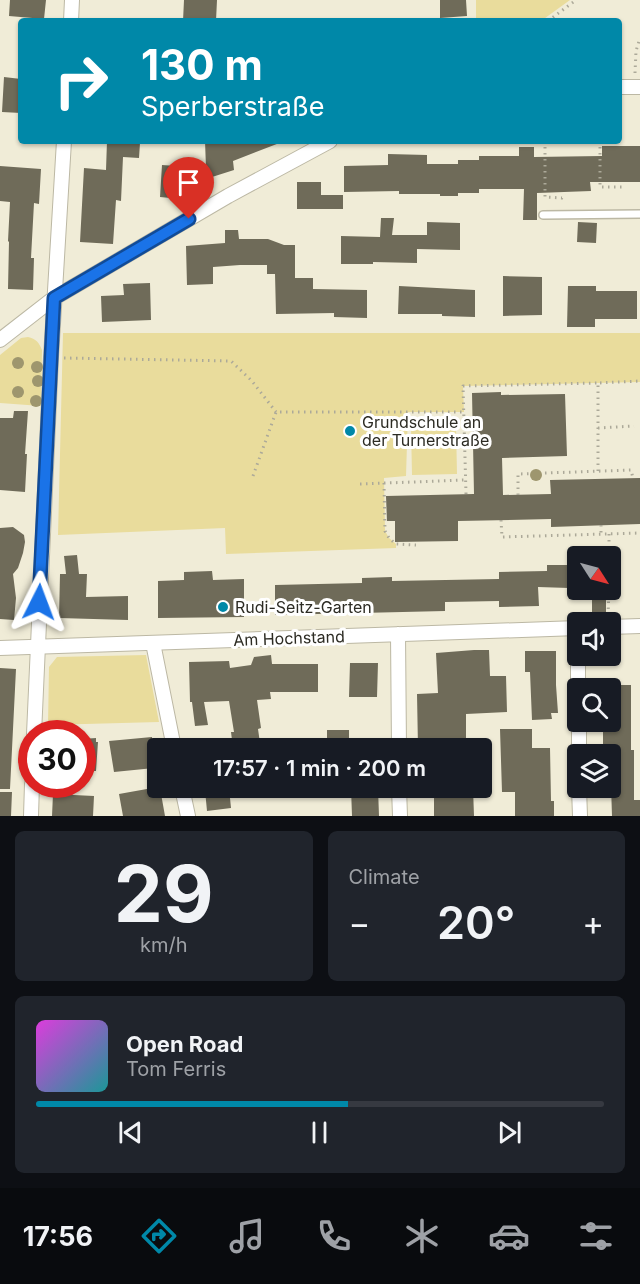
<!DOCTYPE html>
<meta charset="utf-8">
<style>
body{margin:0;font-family:Inter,sans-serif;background:#20242c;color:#f1f3f6;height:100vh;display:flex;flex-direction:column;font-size:22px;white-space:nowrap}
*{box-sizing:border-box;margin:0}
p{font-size:20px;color:#9ea1a6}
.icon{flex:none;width:33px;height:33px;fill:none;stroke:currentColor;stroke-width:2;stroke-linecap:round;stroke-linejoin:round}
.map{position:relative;height:816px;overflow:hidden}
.drawer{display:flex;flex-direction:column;gap:15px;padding:15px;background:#0d0f14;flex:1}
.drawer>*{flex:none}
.banner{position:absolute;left:18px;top:18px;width:604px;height:126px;border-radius:6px;box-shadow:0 2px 4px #0004;background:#0088a8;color:#fff;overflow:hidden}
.needle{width:39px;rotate:126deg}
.fabs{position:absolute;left:567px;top:546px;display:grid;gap:12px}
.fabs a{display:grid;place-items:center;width:54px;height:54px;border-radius:6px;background:#171b24;box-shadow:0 2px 4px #0004;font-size:30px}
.speed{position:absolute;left:18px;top:720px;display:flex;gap:12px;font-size:30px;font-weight:700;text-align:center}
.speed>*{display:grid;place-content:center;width:78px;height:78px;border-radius:50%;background:#171b24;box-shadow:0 2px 4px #0004;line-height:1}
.speed .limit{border:9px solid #d22;background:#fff;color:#111}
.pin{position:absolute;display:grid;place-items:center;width:51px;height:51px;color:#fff;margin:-62px -26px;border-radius:50% 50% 50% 0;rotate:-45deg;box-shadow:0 0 6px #0007}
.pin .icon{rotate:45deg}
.me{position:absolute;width:66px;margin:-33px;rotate:3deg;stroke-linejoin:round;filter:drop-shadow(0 0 4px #0008)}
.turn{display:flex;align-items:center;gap:21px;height:126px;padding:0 24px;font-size:27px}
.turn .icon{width:78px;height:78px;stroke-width:2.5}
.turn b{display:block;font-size:42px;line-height:51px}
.big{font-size:45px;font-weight:600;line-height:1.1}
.drawer .card{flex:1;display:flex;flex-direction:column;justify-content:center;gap:9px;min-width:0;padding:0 21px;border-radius:9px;background:#20242c}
.drawer .dial{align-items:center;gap:0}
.dial b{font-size:78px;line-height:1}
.song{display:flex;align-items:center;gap:18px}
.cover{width:72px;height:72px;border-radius:9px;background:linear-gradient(135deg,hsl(300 70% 55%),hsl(180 70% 35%))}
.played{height:6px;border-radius:3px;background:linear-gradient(90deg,#0088a8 55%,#363941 55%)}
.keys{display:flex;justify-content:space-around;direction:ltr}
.heat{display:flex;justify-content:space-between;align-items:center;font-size:33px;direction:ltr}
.drawer .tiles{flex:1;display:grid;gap:15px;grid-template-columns:1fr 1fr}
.card:last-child{grid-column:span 2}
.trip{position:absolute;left:147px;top:738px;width:345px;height:60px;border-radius:6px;background:#171b24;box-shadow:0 2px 4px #0004;font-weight:600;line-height:60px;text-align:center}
.dock{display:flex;height:96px;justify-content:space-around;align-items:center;background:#090b0e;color:#9ea1a6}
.dock .icon{width:42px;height:42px}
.dock .active{color:#0088a8}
.dock b{font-size:27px;color:#f1f3f6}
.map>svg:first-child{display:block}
</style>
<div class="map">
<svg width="640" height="816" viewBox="0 0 640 816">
<rect width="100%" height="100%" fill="#f0ecd7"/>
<path fill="#e9dc9c" d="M 476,0 L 570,0 L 541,21 L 476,21 Z
M 63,333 L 640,333 L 640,382 L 463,386 L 464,412 L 408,412 L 406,476 L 384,478 L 385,531 L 389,538 L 396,544 L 396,548 L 226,554 L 225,528 L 58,535 Z
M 28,337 C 36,339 39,342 42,350 L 41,406 L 0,403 L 0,355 L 21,338 Z
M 456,426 L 457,474 L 412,475 L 411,427 Z
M 146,655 L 159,722 L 48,725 L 49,667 L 57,657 Z"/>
<path fill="#6f6b59" d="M 10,0 L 46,0 L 44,19 L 9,16 Z
M 184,0 L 217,0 L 216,21 L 183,21 Z
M 440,0 L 466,0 L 467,16 L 440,18 Z
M 4,77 L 21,79 L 21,113 L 2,112 Z
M 107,141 L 136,141 L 136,142 L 140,143 L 139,158 L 123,157 L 121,201 L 116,200 L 113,244 L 80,242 L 84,168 L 106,170 Z
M 205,141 L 282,141 L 282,142 L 233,161 L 234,170 L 190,184 L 190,192 L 181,192 L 181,199 L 160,197 L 162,165 L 206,168 Z
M 602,146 L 640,146 L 640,182 L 590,182 L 591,191 L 537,193 L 537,220 L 523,220 L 524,189 L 479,189 L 479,193 L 458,193 L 458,196 L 440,196 L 440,194 L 399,194 L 399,191 L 344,192 L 344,166 L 388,165 L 388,154 L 427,155 L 427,164 L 458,164 L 458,160 L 479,160 L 479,156 L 519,156 L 519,147 L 534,147 L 534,157 L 602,156 Z
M 0,166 L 41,169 L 39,204 L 34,203 L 31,258 L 34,258 L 33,290 L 8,289 L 9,242 L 8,241 L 10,202 L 0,201 Z
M 297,182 L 321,182 L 321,195 L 343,195 L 343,209 L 297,209 Z
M 381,218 L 394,218 L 392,235 L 427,235 L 427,222 L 460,223 L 460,250 L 417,249 L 417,263 L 373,262 L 373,264 L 341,264 L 341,236 L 380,237 Z
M 578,222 L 597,223 L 596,243 L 577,242 Z
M 225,230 L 238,230 L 239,239 L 268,239 L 284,245 L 295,245 L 295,278 L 313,278 L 313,289 L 367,290 L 367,318 L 334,317 L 334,313 L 276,314 L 275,274 L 267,274 L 267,265 L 240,265 L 213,267 L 213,284 L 187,285 L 186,246 L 225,243 Z
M 503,276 L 542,277 L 542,315 L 503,316 Z
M 150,283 L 151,320 L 102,322 L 101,296 L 124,295 L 123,284 Z
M 399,286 L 475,290 L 475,317 L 442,316 L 442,314 L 398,314 Z
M 568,286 L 596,286 L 596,291 L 637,291 L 637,319 L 595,319 L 595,327 L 567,327 Z
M 501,392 L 501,395 L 565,394 L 567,456 L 502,458 L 503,495 L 551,494 L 550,480 L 640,478 L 640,524 L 551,527 L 551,519 L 458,521 L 458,541 L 395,542 L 395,521 L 387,521 L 386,496 L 474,494 L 472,393 Z
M 14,411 L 28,411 L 25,454 L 27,454 L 25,492 L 0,490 L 0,418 L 13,418 Z
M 13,527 L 24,535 L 25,542 L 23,553 L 18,568 L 13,574 L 16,598 L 14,620 L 0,619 L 0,528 Z
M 77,555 L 79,574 L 87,574 L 86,597 L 128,596 L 128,620 L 59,618 L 60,574 L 66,574 L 64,556 Z
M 547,565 L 570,565 L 569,588 L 538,587 L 539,606 L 499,607 L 499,601 L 445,602 L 445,611 L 275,615 L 275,585 L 362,583 L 362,578 L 392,577 L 392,581 L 499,579 L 499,572 L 547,571 Z
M 212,571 L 213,580 L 244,579 L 244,617 L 158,618 L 158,581 L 184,580 L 184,572 Z
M 592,595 L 606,595 L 606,617 L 592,617 Z
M 474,650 L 489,650 L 490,676 L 506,676 L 507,712 L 466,714 L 466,745 L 457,745 L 458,748 L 418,748 L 417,694 L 438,693 L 436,653 Z
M 525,651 L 556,651 L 556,685 L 558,713 L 551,713 L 552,719 L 532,720 L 530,672 L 525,672 Z
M 271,655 L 272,664 L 318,664 L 318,692 L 270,692 L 271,699 L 257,700 L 261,728 L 258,729 L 260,743 L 257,744 L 258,748 L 233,748 L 231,732 L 234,732 L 229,701 L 204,702 L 208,725 L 195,726 L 192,702 L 190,702 L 189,662 L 229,661 L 230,668 L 251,665 L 254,657 Z
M 350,663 L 378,663 L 377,697 L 349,697 Z
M 0,668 L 16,669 L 10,789 L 0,789 Z
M 610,685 L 631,685 L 631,750 L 634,750 L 634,800 L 640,800 L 640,816 L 612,816 L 610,754 L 603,754 L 603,722 L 610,722 Z
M 500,729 L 532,729 L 532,748 L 550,748 L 551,801 L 554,801 L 554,816 L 515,816 L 515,792 L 502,792 Z
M 327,730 L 349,730 L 349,748 L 327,748 Z
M 152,737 L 154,768 L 114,772 L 109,741 Z
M 96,738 L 96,742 L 98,742 L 96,771 L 82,771 L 82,739 Z
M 158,787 L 160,788 L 165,816 L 123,816 L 119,794 Z
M 220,788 L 229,788 L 231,808 L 207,811 L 205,790 Z
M 351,788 L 378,788 L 379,816 L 352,816 Z
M 434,788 L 473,788 L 474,816 L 434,816 Z
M 0,792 L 12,792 L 11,816 L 0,816 Z
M 53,794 L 94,796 L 93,816 L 52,816 Z"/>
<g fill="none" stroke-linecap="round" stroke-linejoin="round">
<g stroke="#bcb8a4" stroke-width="10">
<path id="service" d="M 543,215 L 640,214"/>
</g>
<g stroke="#bcb8a4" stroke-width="16">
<path id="minor" d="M 71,21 L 72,0
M 620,87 L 640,87
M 0,340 L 54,298 L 228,196 L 330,141
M 610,627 L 640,626
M 398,634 L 399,748
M 153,643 L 174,748
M 0,648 L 578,628
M 578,656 L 578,688
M 579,722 L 579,754
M 34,734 L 51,357 L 64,141
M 182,788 L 188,816
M 399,788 L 400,816
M 579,788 L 580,816
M 31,816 L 32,784"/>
</g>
<path stroke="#aca999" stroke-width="3" stroke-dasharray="1.5 4.5" stroke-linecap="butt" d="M 548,21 L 576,0
M 635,73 L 636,51 L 640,38
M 545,141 L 545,197 L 562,198 L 566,195
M 600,141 L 600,187 L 625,187
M 64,358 L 231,361 L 252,381 L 276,412
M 598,428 L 634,426
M 598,471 L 598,383 L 640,381
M 253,476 L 276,412 L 464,412
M 384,483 L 385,531 L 389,538 L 396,544 L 416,545
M 360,484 L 465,480
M 466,494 L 463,386 L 598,383
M 518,495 L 518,474 L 631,470 L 633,478
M 501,520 L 502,537 L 640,533
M 601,525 L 601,534
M 609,534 L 609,556
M 608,615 L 609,590"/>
<use href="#service" stroke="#fff" stroke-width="7"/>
<use href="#minor" stroke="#fff" stroke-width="14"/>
</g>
<g fill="#9e966e">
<circle cx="18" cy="363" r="6"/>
<circle cx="37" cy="367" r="6"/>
<circle cx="38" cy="381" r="6"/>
<circle cx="18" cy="392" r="6"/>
<circle cx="36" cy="401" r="6"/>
<circle cx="536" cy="475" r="6"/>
</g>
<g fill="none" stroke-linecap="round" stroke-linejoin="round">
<g stroke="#114b97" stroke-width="15">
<path id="route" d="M 39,602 L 54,298 L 189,219"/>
</g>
<use href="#route" stroke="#1a73e8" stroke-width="10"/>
</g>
<g fill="#0088a8" stroke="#fff" stroke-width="2">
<circle cx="350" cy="431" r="6"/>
<circle cx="223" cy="607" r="6"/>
</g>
<g text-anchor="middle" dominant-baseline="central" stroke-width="6" stroke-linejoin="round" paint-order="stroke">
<g font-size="16" fill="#2c2b23" stroke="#fff" text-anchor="start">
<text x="362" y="422">Grundschule an<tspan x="362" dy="18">der Turnerstraße</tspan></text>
<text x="235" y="607">Rudi-Seitz-Garten</text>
</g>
<g font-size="16" fill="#2c2b23" stroke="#fff">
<text transform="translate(289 638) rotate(-2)">Am Hochstand</text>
</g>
</g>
</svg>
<div class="fabs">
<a><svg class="needle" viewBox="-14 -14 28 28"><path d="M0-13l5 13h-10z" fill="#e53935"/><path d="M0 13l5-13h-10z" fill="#9ea1a6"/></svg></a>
<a><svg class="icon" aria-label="sound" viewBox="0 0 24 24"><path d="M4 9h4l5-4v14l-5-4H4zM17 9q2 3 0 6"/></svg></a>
<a><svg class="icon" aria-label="search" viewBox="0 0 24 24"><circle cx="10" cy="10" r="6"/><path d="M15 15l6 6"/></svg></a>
<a><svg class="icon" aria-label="layers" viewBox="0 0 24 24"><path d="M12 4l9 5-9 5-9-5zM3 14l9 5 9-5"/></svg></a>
</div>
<div class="speed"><div class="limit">30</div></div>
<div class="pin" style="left:189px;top:219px;background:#d93025"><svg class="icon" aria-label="arrive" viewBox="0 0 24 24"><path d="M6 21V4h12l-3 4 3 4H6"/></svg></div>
<svg class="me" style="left:39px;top:602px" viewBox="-20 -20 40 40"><path d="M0-17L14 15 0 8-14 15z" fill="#1a73e8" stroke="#fff" stroke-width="4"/></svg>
<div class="trip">17:57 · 1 min · 200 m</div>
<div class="banner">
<div class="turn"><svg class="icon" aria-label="right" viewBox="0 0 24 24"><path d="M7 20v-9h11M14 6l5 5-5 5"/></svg><div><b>130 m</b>Sperberstraße</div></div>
</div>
</div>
<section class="drawer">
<div class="tiles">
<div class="card dial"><b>29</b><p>km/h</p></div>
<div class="card"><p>Climate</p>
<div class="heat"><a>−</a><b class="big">20°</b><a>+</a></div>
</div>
<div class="card">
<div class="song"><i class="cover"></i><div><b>Open Road</b><p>Tom Ferris</p></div></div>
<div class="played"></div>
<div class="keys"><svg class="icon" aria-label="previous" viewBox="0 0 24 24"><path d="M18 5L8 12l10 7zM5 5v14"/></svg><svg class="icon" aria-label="pause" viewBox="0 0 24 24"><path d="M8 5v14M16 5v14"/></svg><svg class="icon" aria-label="next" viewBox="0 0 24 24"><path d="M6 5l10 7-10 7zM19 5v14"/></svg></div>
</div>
</div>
</section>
<nav class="dock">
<b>17:56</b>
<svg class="icon active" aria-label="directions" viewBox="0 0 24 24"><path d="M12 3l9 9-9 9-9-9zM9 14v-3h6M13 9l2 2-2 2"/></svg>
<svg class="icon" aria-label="music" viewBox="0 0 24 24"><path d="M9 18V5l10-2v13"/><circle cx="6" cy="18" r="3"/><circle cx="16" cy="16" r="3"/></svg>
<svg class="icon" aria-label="phone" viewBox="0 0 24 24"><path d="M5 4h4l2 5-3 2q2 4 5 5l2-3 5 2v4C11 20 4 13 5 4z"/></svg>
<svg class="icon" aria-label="climate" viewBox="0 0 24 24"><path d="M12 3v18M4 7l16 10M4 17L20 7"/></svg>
<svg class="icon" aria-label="car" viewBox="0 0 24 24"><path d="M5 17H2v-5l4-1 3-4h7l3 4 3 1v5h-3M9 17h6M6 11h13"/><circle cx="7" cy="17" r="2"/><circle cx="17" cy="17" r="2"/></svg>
<svg class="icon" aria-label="filters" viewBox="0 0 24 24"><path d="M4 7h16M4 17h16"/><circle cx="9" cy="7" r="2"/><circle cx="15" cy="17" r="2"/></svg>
</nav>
